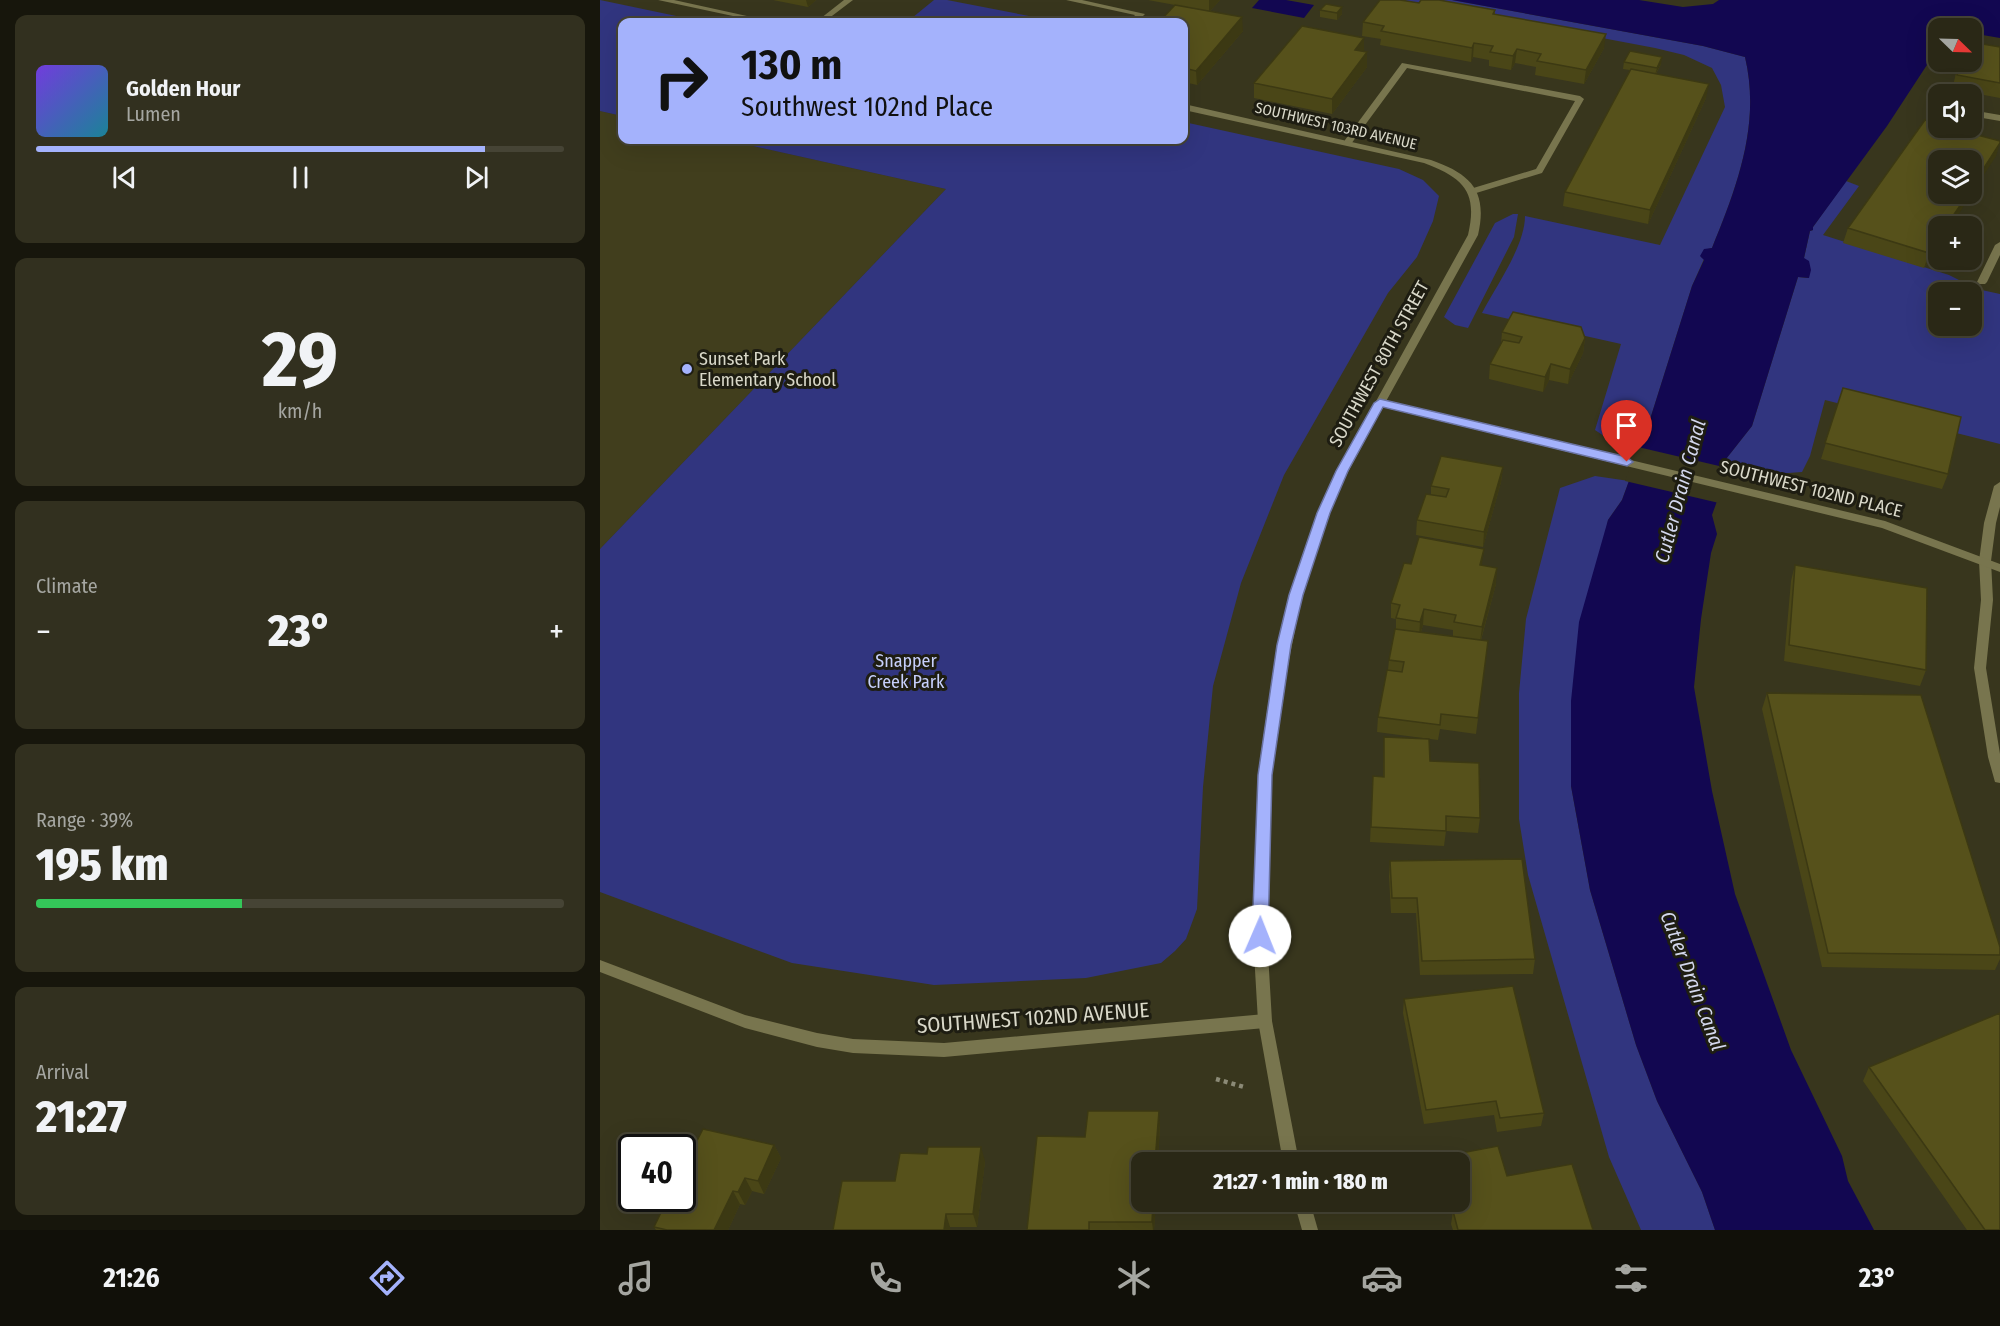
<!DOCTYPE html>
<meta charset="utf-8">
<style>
body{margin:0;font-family:"Fira Sans Condensed",sans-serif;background:#32301f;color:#f1f3f6;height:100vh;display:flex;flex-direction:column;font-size:22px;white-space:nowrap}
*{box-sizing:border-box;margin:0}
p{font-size:20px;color:#a5a6a1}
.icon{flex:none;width:33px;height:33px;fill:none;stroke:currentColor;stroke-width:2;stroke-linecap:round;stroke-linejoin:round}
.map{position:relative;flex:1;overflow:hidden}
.details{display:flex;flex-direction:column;gap:15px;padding:15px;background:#17160c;width:600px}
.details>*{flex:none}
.banner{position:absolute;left:18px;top:18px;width:570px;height:126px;border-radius:12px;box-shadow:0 6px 24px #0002,0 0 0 2px #464435;background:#a4b2fc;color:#111;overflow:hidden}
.needle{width:39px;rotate:113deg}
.controls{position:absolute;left:1328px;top:18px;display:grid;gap:12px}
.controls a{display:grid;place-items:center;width:54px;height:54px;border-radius:12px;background:#2a2816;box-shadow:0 6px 24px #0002,0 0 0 2px #464435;font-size:30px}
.speed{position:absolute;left:18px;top:1134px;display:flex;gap:12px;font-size:30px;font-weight:700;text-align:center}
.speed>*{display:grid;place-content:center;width:78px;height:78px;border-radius:50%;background:#2a2816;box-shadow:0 6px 24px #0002,0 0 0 2px #464435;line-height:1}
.speed .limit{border:3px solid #111;border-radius:9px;background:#fff;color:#111}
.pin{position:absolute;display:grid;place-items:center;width:51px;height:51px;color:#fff;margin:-62px -26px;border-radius:50% 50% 50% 0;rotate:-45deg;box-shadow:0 0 6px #0007}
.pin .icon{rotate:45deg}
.me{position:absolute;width:66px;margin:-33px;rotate:1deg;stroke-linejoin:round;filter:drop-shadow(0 0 4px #0008)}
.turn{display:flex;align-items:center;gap:21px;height:126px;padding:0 24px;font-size:27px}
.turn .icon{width:78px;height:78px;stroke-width:2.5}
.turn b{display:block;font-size:42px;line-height:51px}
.big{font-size:45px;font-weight:800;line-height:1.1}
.details .tile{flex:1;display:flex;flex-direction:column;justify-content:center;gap:9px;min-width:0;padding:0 21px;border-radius:12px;background:#32301f}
.details .dial{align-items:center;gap:0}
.dial b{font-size:78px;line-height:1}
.song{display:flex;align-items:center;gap:18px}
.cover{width:72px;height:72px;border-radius:9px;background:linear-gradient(135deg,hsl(260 70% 55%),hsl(190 70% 35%))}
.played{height:6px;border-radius:3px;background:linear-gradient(90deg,#a4b2fc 85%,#464435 85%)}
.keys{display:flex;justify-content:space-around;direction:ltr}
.heat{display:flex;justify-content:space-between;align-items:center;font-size:33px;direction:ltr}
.charge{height:9px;border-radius:4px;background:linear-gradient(90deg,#34c759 39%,#464435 0)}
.trip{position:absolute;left:531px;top:1152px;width:339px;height:60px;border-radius:12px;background:#2a2816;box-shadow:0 6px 24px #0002,0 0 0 2px #464435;font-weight:800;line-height:60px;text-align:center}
.tab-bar{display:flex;height:96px;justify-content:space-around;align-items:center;background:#111009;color:#a5a6a1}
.tab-bar .icon{width:42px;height:42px}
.tab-bar .active{color:#a4b2fc}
.tab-bar b{font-size:27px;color:#f1f3f6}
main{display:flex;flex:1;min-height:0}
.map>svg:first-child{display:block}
</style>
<main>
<section class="details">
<div class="tile">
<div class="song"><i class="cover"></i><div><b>Golden Hour</b><p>Lumen</p></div></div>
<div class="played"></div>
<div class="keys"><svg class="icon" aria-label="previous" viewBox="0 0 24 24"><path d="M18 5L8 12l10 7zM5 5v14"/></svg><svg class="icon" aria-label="pause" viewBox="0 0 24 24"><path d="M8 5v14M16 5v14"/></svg><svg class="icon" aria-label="next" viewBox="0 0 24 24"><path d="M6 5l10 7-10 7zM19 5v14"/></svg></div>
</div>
<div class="tile dial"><b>29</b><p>km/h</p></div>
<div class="tile"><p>Climate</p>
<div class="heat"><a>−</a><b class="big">23°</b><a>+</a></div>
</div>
<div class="tile"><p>Range · 39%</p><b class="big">195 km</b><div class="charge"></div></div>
<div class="tile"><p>Arrival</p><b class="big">21:27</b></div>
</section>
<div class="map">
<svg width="1400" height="1230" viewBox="0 0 1400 1230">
<rect width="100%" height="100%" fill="#38361d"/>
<path fill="#413e1d" d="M 0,111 L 22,116 L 22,140 L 126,140 L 346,189 L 0,549 Z"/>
<path fill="#31357f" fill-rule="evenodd" d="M 0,0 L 105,22 L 22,22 L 22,116 L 0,111 Z
M 334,0 L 347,0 L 455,21 L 307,22 Z
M 802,0 L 852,0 L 1103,46 L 1145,57 C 1161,124 1137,187 1112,248 L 1104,250 L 1101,257 L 1104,259 L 1092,286 L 1041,448 L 1010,440 L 995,430 L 1021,344 L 882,313 C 896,286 925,246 925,216 L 1060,245 L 1125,107 L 1121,85 L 1112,68 L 1084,55 L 1055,48 Z
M 584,122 L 799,169 L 823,180 L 839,196 L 833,221 L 817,257 L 788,293 L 684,475 L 641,583 L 613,686 L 603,787 L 597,909 L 586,939 L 575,951 L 561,963 L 486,978 L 334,985 L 192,963 L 0,892 L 0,549 L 346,189 L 126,140 L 584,140 Z
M 1246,181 L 1259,186 L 1223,235 L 1349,275 L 1377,289 L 1400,294 L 1400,444 L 1225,400 L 1210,456 L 1202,472 L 1160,475 L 1128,469 L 1126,459 L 1152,426 L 1198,277 L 1208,278 L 1204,258 L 1210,231 L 1213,230 L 1213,227 ZM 1338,292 L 1371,292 L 1371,326 L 1338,326 Z
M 913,214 L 918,214 L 914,237 L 868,328 L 855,325 L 844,317 L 895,223 Z
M 995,476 L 1029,481 L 1022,500 L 1008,520 L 971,786 L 990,890 L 1036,1045 L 1057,1101 L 1102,1192 L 1115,1230 L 1041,1230 L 1009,1157 L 928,875 L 919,819 L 919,693 L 926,619 L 960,488 Z"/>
<path fill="#120751" d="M 659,0 L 686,0 L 714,5 L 704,18 L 652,8 Z
M 852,0 L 1039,0 L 1083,7 L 1113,4 L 1119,0 L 1400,0 L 1400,38 L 1371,33 L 1371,28 L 1338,28 L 1338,48 L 1287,126 L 1213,227 L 1213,230 L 1210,231 L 1204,258 L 1209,261 L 1211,270 L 1209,278 L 1198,277 L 1152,426 L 1126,459 L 1129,468 L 1112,515 L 1117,534 L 1111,553 L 1101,619 L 1094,687 L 1112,791 L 1135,894 L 1191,1050 L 1242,1156 L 1248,1181 L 1274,1230 L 1115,1230 L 1102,1192 L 1057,1101 L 1036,1045 L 990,890 L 971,786 L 971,701 L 979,622 L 1008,520 L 1022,500 L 1041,448 L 1092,286 L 1104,260 L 1100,256 L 1104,249 L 1112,248 C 1137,187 1161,124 1145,57 L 1103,46 Z"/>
<path fill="#38361d" d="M 1038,447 L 1132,469 L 1119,503 L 1025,481 Z"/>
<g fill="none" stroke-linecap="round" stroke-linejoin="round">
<path stroke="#8b8a76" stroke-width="4.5" stroke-dasharray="4 4" stroke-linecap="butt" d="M 616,1079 L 644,1087"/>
<path fill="#78754e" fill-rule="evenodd" d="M 244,0 L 253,0 L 224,22 L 216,22 Z
M 466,0 L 482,0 L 545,14 L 537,22 L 529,22 L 535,15 Z
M 802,63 L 980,96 L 984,99 L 942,173 L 873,194 L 870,193 L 870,189 L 936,169 L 975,101 L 807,68 L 751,144 L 745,144 L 745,140 Z"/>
<path fill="#78754e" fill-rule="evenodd" d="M 58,0 L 74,0 L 174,22 L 161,22 Z
M 584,104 L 831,160 C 871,174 888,191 878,235 L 784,405 L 776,405 L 775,403 L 868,235 C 878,192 864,178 824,163 L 584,110 Z
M 1371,110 L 1400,115 L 1400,121 L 1371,116 Z
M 1400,242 L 1400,255 L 1387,282 L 1385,284 L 1379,284 L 1377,282 L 1395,245 Z
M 1400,482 L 1400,507 L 1396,523 L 1391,561 L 1393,600 L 1386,668 L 1400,754 L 1400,783 L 1395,782 L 1388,757 L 1374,668 L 1381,600 L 1379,561 L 1384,523 L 1394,486 Z
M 0,960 L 145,1015 L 217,1033 L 253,1039 L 344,1043 L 665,1014 L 670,1016 L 672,1021 L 670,1026 L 665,1028 L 344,1057 L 253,1053 L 217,1047 L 145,1028 L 0,972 Z"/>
<path fill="#78754e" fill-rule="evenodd" d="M 780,400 L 1285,521 L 1400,564 L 1400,572 L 1282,528 L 783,407 L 748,472 L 729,513 L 702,595 L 680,705 L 672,775 L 667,936 L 672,1021 L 699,1162 L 683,1162 L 658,1021 L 653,936 L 658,775 L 668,705 L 690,595 L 717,513 L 736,472 L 775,403 Z
M 694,1202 L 710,1202 L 718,1230 L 702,1230 Z"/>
</g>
<path fill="#4a4617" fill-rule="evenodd" d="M 173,0 L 216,0 L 208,7 Z
M 548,0 L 620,0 L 610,11 L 643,31 L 597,85 L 584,82 L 584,22 L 575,5 Z
M 819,3 L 895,10 L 895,14 L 1004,48 L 984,84 L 935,75 L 936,67 L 915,63 L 911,70 L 889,66 L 889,60 L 873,57 L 871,62 L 780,45 L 781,39 L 762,36 L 763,22 Z
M 720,10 L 742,14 L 737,20 L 720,17 Z
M 1400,47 L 1400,98 L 1352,89 L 1359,62 L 1371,62 Z
M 764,52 L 767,67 L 732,114 L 654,98 L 654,83 Z
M 1024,62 L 1061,64 L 1056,74 L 1106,98 L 1048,224 L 963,206 L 965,192 L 1030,70 L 1023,69 Z
M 1396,156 L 1338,226 L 1338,247 L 1324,268 L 1243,243 L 1248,228 Z
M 902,332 L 985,338 L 983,353 L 968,384 L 949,380 L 943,392 L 889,379 L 890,364 L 901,344 Z
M 1243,388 L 1348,474 L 1342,489 L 1221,459 Z
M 903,467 L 901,482 L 883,547 L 816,535 L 817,520 L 831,495 L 831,486 Z
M 811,564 L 882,565 L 896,584 L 881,640 L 888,641 L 876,734 L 840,729 L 838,740 L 777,732 L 778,717 L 788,670 L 789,660 L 796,629 L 796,619 L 791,618 L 791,603 ZM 823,625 L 853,630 L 853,636 L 821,632 Z
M 1195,565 L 1326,670 L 1320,686 L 1184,661 L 1191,581 Z
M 1167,693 L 1400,947 L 1400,959 L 1395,970 L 1222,967 L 1162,709 Z
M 784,737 L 830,761 L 880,818 L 878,833 L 846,831 L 844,846 L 770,842 L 773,776 L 783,777 Z
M 790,861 L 935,959 L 933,974 L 820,975 L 816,913 L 791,913 L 789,876 Z
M 804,999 L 944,1113 L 941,1126 L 897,1132 L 894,1115 L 824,1124 L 803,1013 Z
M 1269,1067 L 1400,1230 L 1367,1230 L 1263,1081 Z
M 560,1125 L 554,1230 L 427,1230 L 485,1137 Z
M 174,1145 L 181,1158 L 164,1194 L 152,1191 L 145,1205 L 140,1204 L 128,1230 L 56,1230 L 54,1227 Z
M 845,1156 L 907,1176 L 993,1230 L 853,1230 L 851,1224 L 853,1211 L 855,1211 L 852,1202 L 860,1202 L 860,1162 L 844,1162 Z
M 385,1161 L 377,1227 L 350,1227 L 295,1181 Z"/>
<path fill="#3c3913" d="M 206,0 L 216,0 L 208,7 Z
M 609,0 L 620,0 L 609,12 Z
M 742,7 L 742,14 L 737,20 L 737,13 Z
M 642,17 L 643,31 L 597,85 L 596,71 Z
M 1006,34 L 1004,48 L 984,84 L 986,70 Z
M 764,38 L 764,52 L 755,50 Z
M 874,43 L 873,57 L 871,62 L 872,48 Z
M 917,49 L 915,63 L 911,70 L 913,56 Z
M 767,52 L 767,67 L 732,114 L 732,99 Z
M 1062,57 L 1061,64 L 1055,75 L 1057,68 Z
M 1109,84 L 1106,98 L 1048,224 L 1050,210 Z
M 1400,143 L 1396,156 L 1351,226 L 1346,226 L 1368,194 L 1371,194 L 1371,188 Z
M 1338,239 L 1338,247 L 1324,268 L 1329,253 Z
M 985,338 L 983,353 L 968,384 L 970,369 Z
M 951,364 L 949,380 L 943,392 L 945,377 Z
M 903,467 L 901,482 L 883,547 L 884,532 Z
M 884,549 L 882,564 L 878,580 L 880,565 Z
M 897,568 L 896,584 L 880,642 L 882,627 Z
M 824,609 L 823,625 L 819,638 L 820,622 Z
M 559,1111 L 560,1125 L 558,1162 L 555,1162 Z
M 174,1145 L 181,1158 L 164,1194 L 158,1181 Z
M 381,1147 L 385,1161 L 377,1227 L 373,1214 Z
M 145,1178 L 152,1191 L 145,1205 L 138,1192 Z
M 133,1191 L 140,1204 L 128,1230 L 114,1230 Z
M 553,1202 L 556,1202 L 554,1230 L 553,1230 L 552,1222 Z
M 346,1214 L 350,1227 L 350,1230 L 344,1230 Z"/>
<path fill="#56511b" stroke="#3c3913" stroke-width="1.5" d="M 780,0 L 800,0 L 819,3 L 821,0 L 839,0 L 895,10 L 893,14 L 1006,34 L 986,70 L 937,61 L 941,54 L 917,49 L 913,56 L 890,52 L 893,46 L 874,43 L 872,48 L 781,31 L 784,26 L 763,22 Z
M 726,4 L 742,7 L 737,13 L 720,10 Z
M 575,5 L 642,17 L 596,71 L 584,68 L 584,22 L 559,22 Z
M 702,26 L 764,38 L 755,50 L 767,52 L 732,99 L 654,83 Z
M 1371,42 L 1400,47 L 1400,83 L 1357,75 L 1360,62 L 1371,62 Z
M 1030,51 L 1062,57 L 1057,68 L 1024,62 Z
M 1031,69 L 1109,84 L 1050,210 L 965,192 Z
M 1325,120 L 1338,124 L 1338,128 L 1351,128 L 1400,141 L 1400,143 L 1371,188 L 1371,160 L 1338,160 L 1338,194 L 1368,194 L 1346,226 L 1338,226 L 1338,239 L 1329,253 L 1248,228 Z
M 913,312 L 981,327 L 985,338 L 970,369 L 951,364 L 945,377 L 890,364 L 903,340 L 919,343 L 922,337 L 902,332 Z
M 1243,388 L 1361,417 L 1348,474 L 1225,443 Z
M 841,456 L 903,467 L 884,532 L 817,520 L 826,494 L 846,497 L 849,489 L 831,486 Z
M 819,537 L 884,549 L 880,565 L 897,568 L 882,627 L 854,622 L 856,615 L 824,609 L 820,622 L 796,618 L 800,605 L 791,603 L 804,563 L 811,564 Z
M 1195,565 L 1327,588 L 1326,670 L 1189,645 Z
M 795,629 L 888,641 L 878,718 L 841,714 L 840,725 L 778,717 L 787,670 L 802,672 L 804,662 L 789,660 Z
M 1167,693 L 1321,695 L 1400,947 L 1400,955 L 1228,953 Z
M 784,737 L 829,739 L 830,761 L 879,763 L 880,818 L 846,816 L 846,831 L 771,827 L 773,776 L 784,777 Z
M 922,859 L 935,959 L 822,961 L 817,898 L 792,898 L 790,861 Z
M 913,986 L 944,1113 L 900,1118 L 896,1101 L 826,1110 L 804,999 Z
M 1400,1013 L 1400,1230 L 1385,1230 L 1269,1067 Z
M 488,1111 L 559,1111 L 555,1162 L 542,1162 L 542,1202 L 553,1202 L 552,1222 L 489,1222 L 489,1230 L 427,1230 L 437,1136 L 485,1137 Z
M 103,1129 L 174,1145 L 158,1181 L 145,1178 L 138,1192 L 133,1191 L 114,1230 L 67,1230 L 54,1227 L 68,1198 L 82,1198 L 82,1170 Z
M 898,1146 L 907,1176 L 972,1164 L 993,1230 L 858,1230 L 853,1211 L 860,1210 L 858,1202 L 860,1202 L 860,1162 L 847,1162 L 845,1156 Z
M 328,1147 L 381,1147 L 373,1214 L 346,1214 L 344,1230 L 233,1230 L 242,1181 L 295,1181 L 300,1153 L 327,1154 Z"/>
<path fill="#a4b2fc" stroke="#6b74a4" stroke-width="1.5" d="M 780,399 L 1027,457 L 1033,462 L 1027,466 L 783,407 L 748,471 L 730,513 L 703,595 L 691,645 L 672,775 L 668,936 L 666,941 L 660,943 L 654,941 L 652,936 L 658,775 L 677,645 L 689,595 L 717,513 L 736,471 L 774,403 Z"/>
<circle fill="#a4b2fc" stroke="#1e1d12" stroke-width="2" cx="87" cy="369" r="6"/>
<g text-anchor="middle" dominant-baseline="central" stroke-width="6" stroke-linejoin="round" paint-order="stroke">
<g font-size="15" fill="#d9d8c9" stroke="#1e1d12">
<text transform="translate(736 126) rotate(13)">SOUTHWEST 103RD AVENUE</text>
</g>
<g font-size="18" fill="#d9d8c9" stroke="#1e1d12" text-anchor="start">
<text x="99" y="359">Sunset Park<tspan x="99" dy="21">Elementary School</tspan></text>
</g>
<g font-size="18" fill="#d9d8c9" stroke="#1e1d12">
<text transform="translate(779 364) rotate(-61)">SOUTHWEST 80TH STREET</text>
<text transform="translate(1211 489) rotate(14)">SOUTHWEST 102ND PLACE</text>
</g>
<g font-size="18" fill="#c7d0fc" stroke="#1e1d12">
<text x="306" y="661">Snapper<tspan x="306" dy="21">Creek Park</tspan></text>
</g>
<g font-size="20" font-style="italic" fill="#d3d7ed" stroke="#1e1d12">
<text transform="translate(1080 491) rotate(-75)">Cutler Drain Canal</text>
<text transform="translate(1093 981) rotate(69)">Cutler Drain Canal</text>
</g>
<g font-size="21" fill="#d9d8c9" stroke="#1e1d12">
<text transform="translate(433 1018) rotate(-4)">SOUTHWEST 102ND AVENUE</text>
</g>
</g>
</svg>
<div class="controls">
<a><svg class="needle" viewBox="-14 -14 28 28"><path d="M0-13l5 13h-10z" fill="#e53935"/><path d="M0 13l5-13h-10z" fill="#a5a6a1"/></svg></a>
<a><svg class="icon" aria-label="sound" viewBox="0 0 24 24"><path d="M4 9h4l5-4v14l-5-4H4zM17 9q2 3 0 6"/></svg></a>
<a><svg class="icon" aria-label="layers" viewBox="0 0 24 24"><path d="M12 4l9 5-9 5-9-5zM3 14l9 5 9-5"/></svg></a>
<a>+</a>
<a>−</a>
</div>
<div class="speed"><div class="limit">40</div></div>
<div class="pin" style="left:1027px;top:462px;background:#d93025"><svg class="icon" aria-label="arrive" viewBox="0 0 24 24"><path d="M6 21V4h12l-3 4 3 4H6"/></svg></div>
<svg class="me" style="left:660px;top:936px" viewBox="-20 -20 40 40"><circle r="19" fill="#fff"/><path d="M0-13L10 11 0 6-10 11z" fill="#a4b2fc"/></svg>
<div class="trip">21:27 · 1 min · 180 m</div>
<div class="banner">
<div class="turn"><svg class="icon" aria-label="right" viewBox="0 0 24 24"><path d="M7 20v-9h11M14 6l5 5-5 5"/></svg><div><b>130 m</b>Southwest 102nd Place</div></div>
</div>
</div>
</main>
<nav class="tab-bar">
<b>21:26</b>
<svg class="icon active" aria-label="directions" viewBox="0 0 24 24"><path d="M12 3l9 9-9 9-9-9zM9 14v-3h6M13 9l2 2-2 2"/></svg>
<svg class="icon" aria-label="music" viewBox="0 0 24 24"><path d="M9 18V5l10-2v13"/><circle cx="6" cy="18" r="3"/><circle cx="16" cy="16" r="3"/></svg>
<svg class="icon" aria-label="phone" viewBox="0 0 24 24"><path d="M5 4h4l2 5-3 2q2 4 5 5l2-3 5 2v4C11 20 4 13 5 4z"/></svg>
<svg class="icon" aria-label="climate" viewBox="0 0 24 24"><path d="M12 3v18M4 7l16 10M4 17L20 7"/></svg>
<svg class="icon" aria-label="car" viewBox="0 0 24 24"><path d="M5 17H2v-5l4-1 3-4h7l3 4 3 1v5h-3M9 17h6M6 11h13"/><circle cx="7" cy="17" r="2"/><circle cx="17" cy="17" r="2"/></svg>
<svg class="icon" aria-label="filters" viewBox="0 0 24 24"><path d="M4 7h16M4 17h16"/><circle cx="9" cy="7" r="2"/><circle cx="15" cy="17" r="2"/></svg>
<b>23°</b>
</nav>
